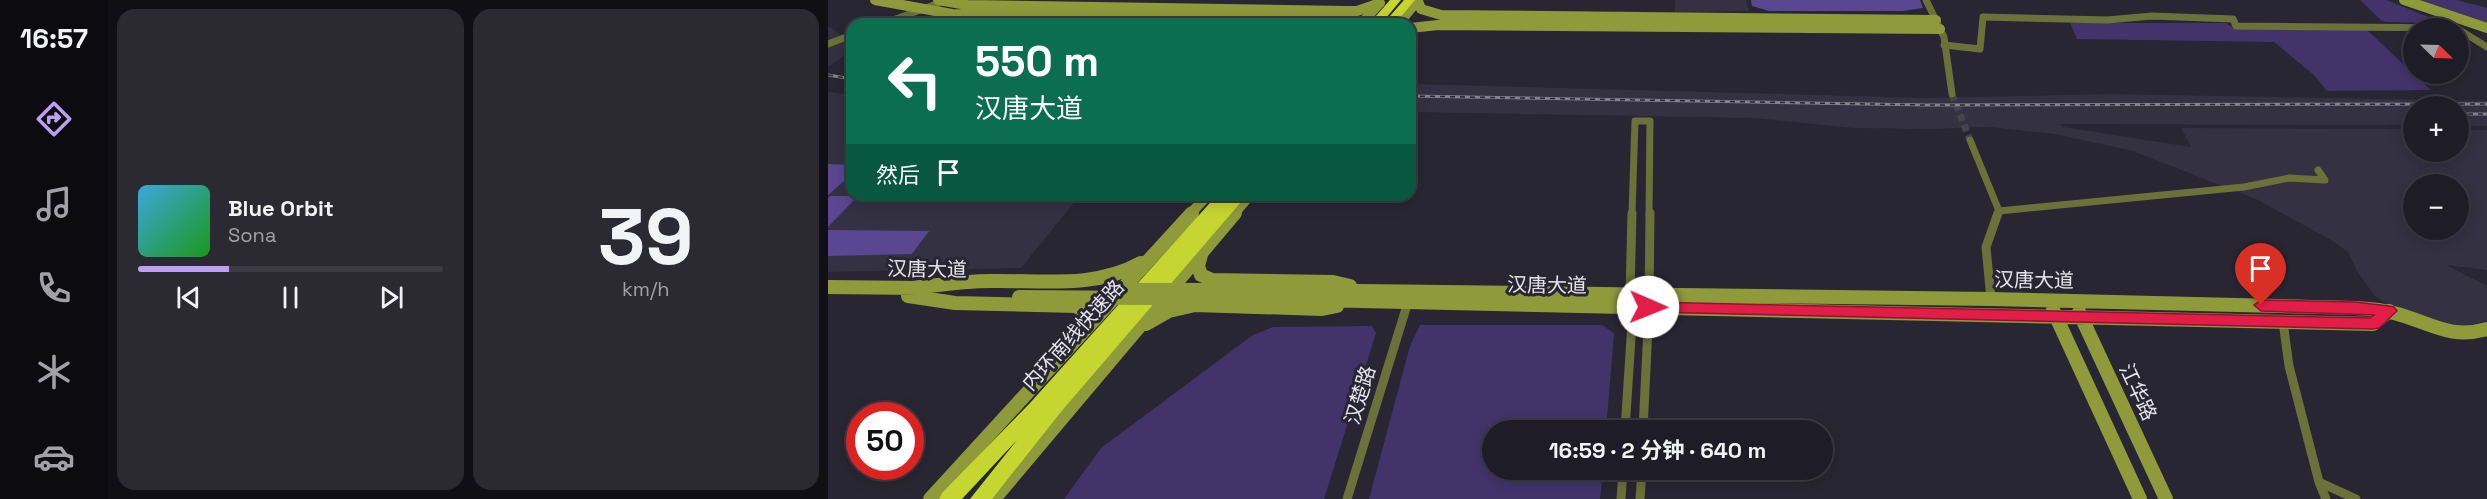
<!DOCTYPE html>
<html lang="zh">
<meta charset="utf-8">
<style>
body{margin:0;font-family:"Space Grotesk","Noto Sans SC",sans-serif;background:#2b2932;color:#f1f3f6;height:100vh;display:flex;flex-direction:column;font-size:22px;white-space:nowrap}
*{box-sizing:border-box;margin:0}
p{font-size:20px;color:#a1a1a7}
.icon{flex:none;width:33px;height:33px;fill:none;stroke:currentColor;stroke-width:2;stroke-linecap:round;stroke-linejoin:round}
.map{position:relative;flex:1;overflow:hidden}
.drawer{display:flex;flex-direction:column;gap:9px;padding:9px;background:#100f15;width:720px}
.drawer>*{flex:none}
.banner{position:absolute;left:18px;top:18px;width:570px;height:183px;border-radius:18px;box-shadow:0 3px 15px #0003,0 0 0 2px #3c3a43;background:#0b6e4f;color:#fff;overflow:hidden}
.needle{width:39px;rotate:113deg}
.buttons{position:absolute;left:1575px;top:18px;display:grid;gap:12px}
.buttons a{display:grid;place-items:center;width:66px;height:66px;border-radius:50%;background:#1e1c26;box-shadow:0 3px 15px #0003,0 0 0 2px #3c3a43;font-size:30px}
.speed{position:absolute;left:18px;top:402px;display:flex;gap:12px;font-size:30px;font-weight:700;text-align:center}
.speed>*{display:grid;place-content:center;width:78px;height:78px;border-radius:50%;background:#1e1c26;box-shadow:0 3px 15px #0003,0 0 0 2px #3c3a43;line-height:1}
.speed .limit{border:9px solid #d22;background:#fff;color:#111}
.pin{position:absolute;display:grid;place-items:center;width:51px;height:51px;color:#fff;margin:-62px -26px;border-radius:50% 50% 50% 0;rotate:-45deg;box-shadow:0 0 6px #0007}
.pin .icon{rotate:45deg}
.me{position:absolute;width:66px;margin:-33px;rotate:91deg;stroke-linejoin:round;filter:drop-shadow(0 0 4px #0008)}
.turn{display:flex;align-items:center;gap:21px;height:126px;padding:0 30px;font-size:27px}
.turn .icon{width:78px;height:78px;stroke-width:2.5}
.turn b{display:block;font-size:42px;line-height:51px}
.then{display:flex;align-items:center;height:57px;padding:0 30px;background:#0003;gap:12px;font-size:22px}
.drawer .card{flex:1;display:flex;flex-direction:column;justify-content:center;gap:9px;min-width:0;padding:0 21px;border-radius:18px;background:#2b2932}
.drawer .dial{align-items:center;gap:0}
.dial b{font-size:78px;line-height:1}
.song{display:flex;align-items:center;gap:18px}
.cover{width:72px;height:72px;border-radius:9px;background:linear-gradient(135deg,hsl(200 70% 55%),hsl(120 70% 35%))}
.played{height:6px;border-radius:3px;background:linear-gradient(90deg,#bca0f2 30%,#3c3a43 30%)}
.keys{display:flex;justify-content:space-around;direction:ltr}
.drawer .tiles{flex:1;display:grid;gap:9px;grid-template-columns:repeat(2,1fr)}
.trip{position:absolute;left:654px;top:420px;width:351px;height:60px;border-radius:30px;background:#1e1c26;box-shadow:0 3px 15px #0003,0 0 0 2px #3c3a43;font-weight:700;line-height:60px;text-align:center}
main{display:flex;flex:1;min-height:0}
.tabs{display:flex;flex-direction:column;width:108px;justify-content:space-around;align-items:center;background:#0c0b0f;color:#a1a1a7}
.tabs .icon{width:42px;height:42px}
.tabs .current{color:#bca0f2}
.tabs b{font-size:27px;color:#f1f3f6}
.map>svg:first-child{display:block}
</style>
<main>
<nav class="tabs">
<b>16:57</b>
<svg class="icon current" aria-label="directions" viewBox="0 0 24 24"><path d="M12 3l9 9-9 9-9-9zM9 14v-3h6M13 9l2 2-2 2"/></svg>
<svg class="icon" aria-label="music" viewBox="0 0 24 24"><path d="M9 18V5l10-2v13"/><circle cx="6" cy="18" r="3"/><circle cx="16" cy="16" r="3"/></svg>
<svg class="icon" aria-label="phone" viewBox="0 0 24 24"><path d="M5 4h4l2 5-3 2q2 4 5 5l2-3 5 2v4C11 20 4 13 5 4z"/></svg>
<svg class="icon" aria-label="climate" viewBox="0 0 24 24"><path d="M12 3v18M4 7l16 10M4 17L20 7"/></svg>
<svg class="icon" aria-label="car" viewBox="0 0 24 24"><path d="M5 17H2v-5l4-1 3-4h7l3 4 3 1v5h-3M9 17h6M6 11h13"/><circle cx="7" cy="17" r="2"/><circle cx="17" cy="17" r="2"/></svg>
</nav>
<section class="drawer">
<div class="tiles">
<div class="card">
<div class="song"><i class="cover"></i><div><b>Blue Orbit</b><p>Sona</p></div></div>
<div class="played"></div>
<div class="keys"><svg class="icon" aria-label="previous" viewBox="0 0 24 24"><path d="M18 5L8 12l10 7zM5 5v14"/></svg><svg class="icon" aria-label="pause" viewBox="0 0 24 24"><path d="M8 5v14M16 5v14"/></svg><svg class="icon" aria-label="next" viewBox="0 0 24 24"><path d="M6 5l10 7-10 7zM19 5v14"/></svg></div>
</div>
<div class="card dial"><b>39</b><p>km/h</p></div>
</div>
</section>
<div class="map">
<svg width="1659" height="499" viewBox="0 0 1659 499">
<rect width="100%" height="100%" fill="#282632"/>
<path fill="#343142" fill-rule="evenodd" d="M 847,0 L 918,0 L 921,11 L 847,12 Z
M 0,26 L 24,43 L 24,50 L 0,67 Z
M 587,84 L 1097,98 L 1282,94 L 1659,101 L 1659,126 L 1631,126 L 1630,106 L 1586,106 L 1585,125 L 1231,124 L 1235,127 L 1363,147 L 1353,128 L 1585,129 L 1586,152 L 1630,152 L 1631,130 L 1659,130 L 1659,270 L 1618,265 L 1659,286 L 1659,321 L 1628,328 L 1565,309 L 1546,295 L 1529,271 L 1520,252 L 1503,240 L 1430,200 L 1305,151 L 1227,134 L 1162,127 L 1105,129 L 1025,128 L 927,118 L 582,112 L 582,85 ZM 1586,184 L 1630,184 L 1630,230 L 1586,230 Z
M 0,92 L 24,95 L 24,195 L 252,195 L 193,268 L 0,272 Z"/>
<path fill="#42346b" d="M 1532,0 L 1558,0 L 1616,23 L 1559,22 L 1554,21 Z
M 1590,0 L 1629,0 L 1659,8 L 1659,23 Z
M 1242,23 L 1398,23 L 1406,28 L 1539,30 L 1603,90 L 1499,91 L 1486,75 L 1446,42 L 1249,39 Z
M 592,325 L 774,325 L 786,333 L 778,430 L 664,430 L 664,470 L 775,470 L 772,499 L 541,499 L 582,346 Z
M 544,326 L 548,333 L 496,499 L 236,499 L 273,448 L 425,335 L 445,327 Z"/>
<path fill="#5a4791" d="M 923,0 L 1092,0 L 1095,8 L 1075,11 L 941,11 L 924,6 Z
M 0,164 L 24,165 L 24,174 L 0,195 Z
M 2,196 L 30,196 L 0,227 L 0,198 Z
M 0,231 L 0,230 L 101,231 L 84,254 L 0,256 Z"/>
<g fill="none" stroke-linecap="round" stroke-linejoin="round">
<path stroke="#44434e" stroke-width="7" stroke-dasharray="7 4" stroke-linecap="butt" d="M 1124,94 L 1142,140"/>
<path stroke="#6a7139" stroke-width="7" d="M 1098,0 L 1116,37 L 1124,94
M 54,24 L 117,1
M 1630,29 L 1659,47
M 0,44 L 24,35
M 1116,45 L 1152,49 L 1155,17 L 1279,20 L 1324,16 L 1405,19 L 1408,26 L 1629,28
M 1142,140 L 1171,211 L 1170,214
M 1171,211 L 1416,187 L 1461,178 L 1497,180 L 1490,170
M 804,214 L 807,121 L 822,121 L 821,214"/>
<path stroke="#6a7139" stroke-width="9" d="M 1163,299 L 1158,247 L 1170,213
M 1455,322 L 1461,366 L 1491,482 L 1498,499
M 797,430 L 805,307 L 802,294 L 804,213
M 815,430 L 821,307 L 822,213
M 1491,482 L 1528,499
M 519,499 L 580,302
M 793,499 L 795,470
M 812,499 L 814,470"/>
<path stroke="#8f9a3b" stroke-width="10" d="M 47,0 L 124,14 L 512,20 L 522,24
M 110,0 L 139,5 L 518,11 L 529,11 L 552,3
M 1576,0 L 1659,28
M 590,1 L 593,9 L 613,15 L 1108,20
M 533,24 L 550,5
M 570,24 L 590,0
M 582,28 L 610,25 L 1112,29
M 362,214 L 380,195
M 406,214 L 422,195"/>
<path stroke="#8f9a3b" stroke-width="14" d="M 373,255 L 370,266 L 373,275 L 384,280 L 505,282 L 522,286
M 0,287 L 91,288
M 84,288 C 110,285 136,281 163,281 C 214,280 266,289 313,263
M 453,290 L 1163,299 L 1527,308 C 1543,309 1558,310 1573,315 C 1606,325 1624,339 1659,329
M 80,296 L 127,303 L 248,306 L 259,313 L 260,319 L 256,330
M 446,299 L 1545,324 L 1561,311
M 1225,310 L 1312,499
M 1251,312 L 1338,499
M 318,324 L 341,311 L 367,305 L 494,309 L 509,306
M 102,499 L 364,213
M 166,499 L 407,213"/>
<path fill="#c6d631" fill-rule="evenodd" d="M 562,0 L 573,0 L 553,24 L 541,24 Z
M 576,0 L 587,0 L 567,24 L 555,24 Z
M 389,195 L 419,195 L 232,413 L 164,499 L 142,499 L 189,440 L 134,499 L 111,499 L 114,493 L 202,403 Z"/>
<g stroke="#84838d" stroke-width="3">
<path id="rail" d="M 0,75 L 24,79
M 582,96 L 1099,105 L 1659,104
M 1630,114 L 1659,114"/>
</g>
<use href="#rail" stroke="#282632" stroke-width="1.5" stroke-dasharray="5" stroke-linecap="butt"/>
<path stroke="#8f9a3b" stroke-width="14" d="M 298,290 L 453,290
M 191,297 L 446,299"/>
</g>
<path fill="#e11d48" stroke="#92132f" stroke-width="1.5" d="M 1433,300 L 1527,302 L 1561,306 L 1566,307 L 1569,311 L 1551,328 L 1545,329 L 820,312 L 813,307 L 820,302 L 1542,318 L 1546,315 L 1433,311 L 1426,305 Z"/>
<g text-anchor="middle" dominant-baseline="central" stroke-width="6" stroke-linejoin="round" paint-order="stroke">
<g font-size="20" fill="#e6e5ed" stroke="#282632">
<text transform="translate(99 269) rotate(1)">汉唐大道</text>
<text transform="translate(1206 280) rotate(1)">汉唐大道</text>
<text transform="translate(719 285) rotate(1)">汉唐大道</text>
<text transform="translate(245 335) rotate(-48)">内环南线快速路</text>
<text transform="translate(1310 392) rotate(65)">江华路</text>
<text transform="translate(532 395) rotate(-73)">汉楚路</text>
</g>
</g>
</svg>
<div class="buttons">
<a><svg class="needle" viewBox="-14 -14 28 28"><path d="M0-13l5 13h-10z" fill="#e53935"/><path d="M0 13l5-13h-10z" fill="#a1a1a7"/></svg></a>
<a>+</a>
<a>−</a>
</div>
<div class="speed"><div class="limit">50</div></div>
<div class="pin" style="left:1433px;top:305px;background:#d93025"><svg class="icon" aria-label="arrive" viewBox="0 0 24 24"><path d="M6 21V4h12l-3 4 3 4H6"/></svg></div>
<svg class="me" style="left:820px;top:307px" viewBox="-20 -20 40 40"><circle r="19" fill="#fff"/><path d="M0-13L10 11 0 6-10 11z" fill="#e11d48"/></svg>
<div class="trip">16:59 · 2 分钟 · 640 m</div>
<div class="banner">
<div class="turn"><svg class="icon" aria-label="left" viewBox="0 0 24 24"><path d="M17 20v-9H6M10 6l-5 5 5 5"/></svg><div><b>550 m</b>汉唐大道</div></div>
<div class="then">然后<svg class="icon" aria-label="arrive" viewBox="0 0 24 24"><path d="M6 21V4h12l-3 4 3 4H6"/></svg></div>
</div>
</div>
</main>
